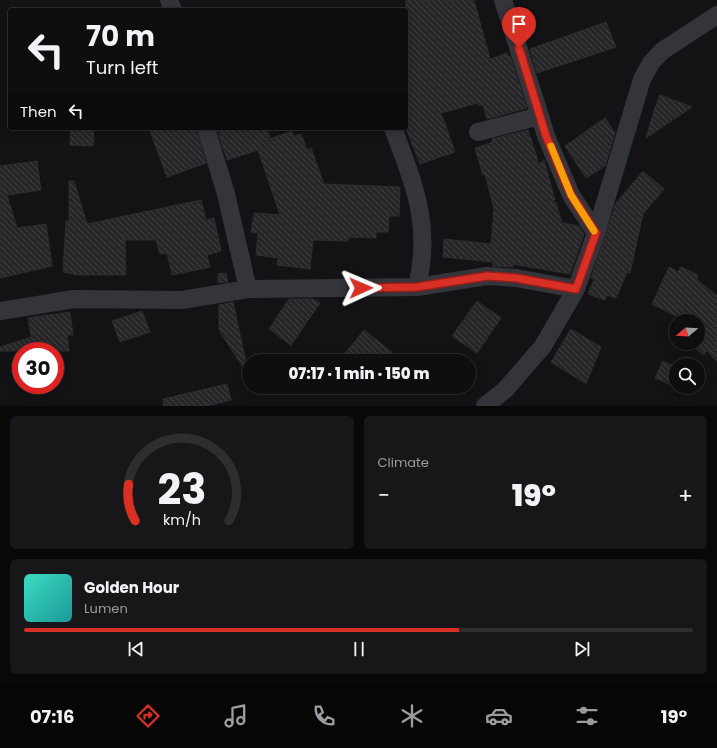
<!DOCTYPE html>
<meta charset="utf-8">
<style>
body{margin:0;font-family:Poppins,sans-serif;background:#171719;color:#f1f3f6;height:100vh;display:flex;flex-direction:column;font-size:15px;white-space:nowrap}
*{box-sizing:border-box;margin:0}
p{font-size:13px;color:#9b9c9f}
.icon{flex:none;width:22px;height:22px;fill:none;stroke:currentColor;stroke-width:2;stroke-linecap:round;stroke-linejoin:round}
.map{position:relative;height:406px;overflow:hidden}
.drawer{display:flex;flex-direction:column;gap:10px;padding:10px;background:#080809;flex:1}
.drawer>*{flex:none}
.guide{position:absolute;left:8px;top:8px;width:400px;height:122px;border-radius:4px;box-shadow:0 2px 10px #0003,0 0 0 1px #2e2e30;background:#0e0e10;color:#f1f3f6;overflow:hidden}
.needle{width:26px;rotate:252deg}
.buttons{position:absolute;left:669px;top:314px;display:grid;gap:8px}
.buttons a{display:grid;place-items:center;width:36px;height:36px;border-radius:50%;background:#0e0e10;box-shadow:0 2px 10px #0003,0 0 0 1px #2e2e30;font-size:20px}
.speed{position:absolute;left:12px;top:342px;display:flex;gap:8px;font-size:20px;font-weight:700;text-align:center}
.speed>*{display:grid;place-content:center;width:52px;height:52px;border-radius:50%;background:#0e0e10;box-shadow:0 2px 10px #0003,0 0 0 1px #2e2e30;line-height:1}
.speed .limit{border:6px solid #d22;background:#fff;color:#111}
.pin{position:absolute;display:grid;place-items:center;width:34px;height:34px;color:#fff;margin:-41px -17px;border-radius:50% 50% 50% 0;rotate:-45deg;box-shadow:0 0 4px #0007}
.pin .icon{rotate:45deg}
.me{position:absolute;width:44px;margin:-22px;rotate:89deg;stroke-linejoin:round;filter:drop-shadow(0 0 3px #0008)}
.turn{display:flex;align-items:center;gap:14px;height:84px;padding:0 12px;font-size:18px}
.turn .icon{width:52px;height:52px;stroke-width:2.5}
.turn b{display:block;font-size:28px;line-height:34px}
.then{display:flex;align-items:center;height:38px;padding:0 12px;background:#0003;gap:8px;font-size:15px}
.big{font-size:30px;font-weight:800;line-height:1.1}
.drawer .widget{flex:1;display:flex;flex-direction:column;justify-content:center;gap:6px;min-width:0;padding:0 14px;border-radius:6px;background:#171719}
.drawer .dial{align-items:center;gap:0}
.dial svg{height:104px;overflow:visible;fill:none;stroke:#2e2e30;stroke-width:7;stroke-linecap:round;text-anchor:middle}
.dial text{fill:#f1f3f6;stroke:none}
.song{display:flex;align-items:center;gap:12px}
.cover{width:48px;height:48px;border-radius:6px;background:linear-gradient(135deg,hsl(170 70% 55%),hsl(180 70% 35%))}
.played{height:4px;border-radius:2px;background:linear-gradient(90deg,#d93025 65%,#2e2e30 65%)}
.keys{display:flex;justify-content:space-around;direction:ltr}
.heat{display:flex;justify-content:space-between;align-items:center;font-size:22px;direction:ltr}
.drawer .tiles{flex:1;display:grid;gap:10px;grid-template-columns:1fr 1fr}
.widget:last-child{grid-column:span 2}
.trip{position:absolute;left:242px;top:354px;width:234px;height:40px;border-radius:20px;background:#0e0e10;box-shadow:0 2px 10px #0003,0 0 0 1px #2e2e30;font-weight:800;line-height:40px;text-align:center}
.tab-bar{display:flex;height:64px;justify-content:space-around;align-items:center;background:#060606;color:#9b9c9f}
.tab-bar .icon{width:28px;height:28px}
.tab-bar .active{color:#d93025}
.tab-bar b{font-size:18px;color:#f1f3f6}
.map>svg:first-child{display:block}
</style>
<div class="map">
<svg width="717" height="406" viewBox="0 0 717 406">
<defs>
<pattern id="building-back-hatch" width="6" height="6" patternUnits="userSpaceOnUse"><rect width="6" height="6" fill="#262629"/><path d="M-1 5l2 2M0 0l6 6M5-1l2 2" fill="none" stroke="#424346"/></pattern>
</defs>
<rect width="100%" height="100%" fill="#131315"/>
<path fill="url(#building-back-hatch)" stroke="#2d2d31" d="M 406,0 L 474,0 L 490,59 L 507,53 L 508,57 L 510,56 L 527,108 L 487,119 L 483,105 L 479,106 L 478,103 L 441,113 L 455,152 L 420,164 L 406,128 Z
M 606,22 L 616,47 L 537,73 L 530,49 Z
M 660,95 L 692,107 L 646,138 L 654,111 Z
M 605,118 L 615,133 L 605,166 L 586,178 L 565,146 Z
M 71,128 L 94,128 L 93,146 L 70,145 Z
M 149,128 L 196,128 L 206,163 L 167,177 Z
M 217,128 L 267,128 L 270,139 L 292,131 L 294,136 L 301,134 L 307,150 L 311,148 L 324,184 L 400,187 L 399,216 L 389,216 L 388,232 L 376,232 L 376,238 L 348,237 L 348,241 L 313,240 L 310,269 L 277,265 L 278,258 L 256,255 L 258,233 L 251,232 L 254,213 L 280,215 L 258,150 L 227,160 Z
M 528,130 L 539,164 L 544,160 L 555,200 L 551,202 L 556,203 L 562,223 L 579,226 L 584,234 L 570,274 L 512,264 L 513,267 L 493,266 L 493,262 L 443,257 L 444,239 L 491,244 L 494,209 L 485,174 L 483,175 L 475,148 L 493,142 L 492,139 Z
M 37,161 L 41,190 L 7,195 L 17,228 L 46,224 L 52,266 L 0,278 L 0,166 Z
M 643,171 L 664,189 L 643,214 L 630,273 L 627,272 L 616,298 L 607,295 L 605,300 L 588,294 L 594,279 L 591,278 L 616,203 Z
M 69,181 L 74,181 L 87,224 L 201,200 L 206,220 L 214,218 L 221,251 L 207,255 L 210,267 L 172,275 L 167,253 L 160,254 L 156,240 L 125,240 L 126,275 L 78,275 L 63,272 L 66,221 L 69,221 Z
M 669,267 L 678,272 L 681,267 L 698,275 L 696,279 L 717,296 L 717,362 L 707,350 L 704,355 L 689,343 L 698,343 L 698,321 L 678,321 L 680,318 L 652,304 Z
M 226,273 L 228,282 L 218,283 L 218,274 Z
M 289,299 L 313,299 L 320,303 L 291,345 L 269,329 Z
M 477,301 L 501,318 L 477,353 L 452,336 Z
M 233,302 L 248,371 L 246,372 L 219,330 L 219,305 Z
M 142,311 L 150,332 L 120,342 L 112,321 Z
M 70,312 L 73,335 L 67,335 L 69,351 L 0,351 L 0,347 L 31,337 L 28,318 Z
M 571,329 L 601,347 L 586,384 L 551,362 Z
M 364,330 L 392,352 L 384,361 L 339,361 Z
M 663,361 L 676,367 L 676,387 L 655,378 Z
M 227,384 L 231,400 L 206,406 L 164,406 L 163,399 Z"/>
<g fill="none" stroke-linecap="round" stroke-linejoin="round">
<path stroke="#34353a" stroke-width="18" d="M 169,0 L 173,10
M 503,0 L 540,116
M 206,128 L 226,194 L 248,289
M 393,128 C 414,185 432,224 417,287
M 478,132 L 540,116 L 546,136 L 571,195 L 596,233
M 0,311 L 74,299 L 182,300 L 248,289 L 417,287 L 487,276 L 516,278 L 576,289 L 596,233 L 642,79 L 651,63 L 662,51 L 717,15
M 485,406 L 506,389 L 543,346 L 576,289"/>
</g>
<g fill="none" stroke-linecap="round" stroke-linejoin="round">
<g stroke="#8d1f18" stroke-width="10">
<path id="route" d="M 361,288 L 417,287 L 487,276 L 516,278 L 576,289 L 596,233 L 571,195 L 546,136 L 519,48"/>
</g>
<use href="#route" stroke="#d93025" stroke-width="7"/>
<path stroke="#f59e0b" stroke-width="7" d="M 551,146 L 571,195 L 594,231"/>
</g>
</svg>
<div class="buttons">
<a><svg class="needle" viewBox="-14 -14 28 28"><path d="M0-13l5 13h-10z" fill="#e53935"/><path d="M0 13l5-13h-10z" fill="#9b9c9f"/></svg></a>
<a><svg class="icon" aria-label="search" viewBox="0 0 24 24"><circle cx="10" cy="10" r="6"/><path d="M15 15l6 6"/></svg></a>
</div>
<div class="speed"><div class="limit">30</div></div>
<div class="pin" style="left:519px;top:48px;background:#d93025"><svg class="icon" aria-label="arrive" viewBox="0 0 24 24"><path d="M6 21V4h12l-3 4 3 4H6"/></svg></div>
<svg class="me" style="left:361px;top:288px" viewBox="-20 -20 40 40"><path d="M0-17L14 15 0 8-14 15z" fill="#d93025" stroke="#fff" stroke-width="4"/></svg>
<div class="trip">07:17 · 1 min · 150 m</div>
<div class="guide">
<div class="turn"><svg class="icon" aria-label="left" viewBox="0 0 24 24"><path d="M17 20v-9H6M10 6l-5 5 5 5"/></svg><div><b>70 m</b>Turn left</div></div>
<div class="then">Then<svg class="icon" aria-label="left" viewBox="0 0 24 24"><path d="M17 20v-9H6M10 6l-5 5 5 5"/></svg></div>
</div>
</div>
<section class="drawer">
<div class="tiles">
<div class="widget dial"><svg viewBox="0 0 100 80">
<path d="M14 69A42 42 0 1 1 86 69"/>
<path d="M14 69A42 42 0 0 1 9 41" stroke="#d93025"/>
<text x="50" y="56" font-size="32" font-weight="700">23</text>
<text x="50" y="72" font-size="11">km/h</text>
</svg></div>
<div class="widget"><p>Climate</p>
<div class="heat"><a>−</a><b class="big">19°</b><a>+</a></div>
</div>
<div class="widget">
<div class="song"><i class="cover"></i><div><b>Golden Hour</b><p>Lumen</p></div></div>
<div class="played"></div>
<div class="keys"><svg class="icon" aria-label="previous" viewBox="0 0 24 24"><path d="M18 5L8 12l10 7zM5 5v14"/></svg><svg class="icon" aria-label="pause" viewBox="0 0 24 24"><path d="M8 5v14M16 5v14"/></svg><svg class="icon" aria-label="next" viewBox="0 0 24 24"><path d="M6 5l10 7-10 7zM19 5v14"/></svg></div>
</div>
</div>
</section>
<nav class="tab-bar">
<b>07:16</b>
<svg class="icon active" aria-label="directions" viewBox="0 0 24 24"><path d="M12 3l9 9-9 9-9-9zM9 14v-3h6M13 9l2 2-2 2"/></svg>
<svg class="icon" aria-label="music" viewBox="0 0 24 24"><path d="M9 18V5l10-2v13"/><circle cx="6" cy="18" r="3"/><circle cx="16" cy="16" r="3"/></svg>
<svg class="icon" aria-label="phone" viewBox="0 0 24 24"><path d="M5 4h4l2 5-3 2q2 4 5 5l2-3 5 2v4C11 20 4 13 5 4z"/></svg>
<svg class="icon" aria-label="climate" viewBox="0 0 24 24"><path d="M12 3v18M4 7l16 10M4 17L20 7"/></svg>
<svg class="icon" aria-label="car" viewBox="0 0 24 24"><path d="M5 17H2v-5l4-1 3-4h7l3 4 3 1v5h-3M9 17h6M6 11h13"/><circle cx="7" cy="17" r="2"/><circle cx="17" cy="17" r="2"/></svg>
<svg class="icon" aria-label="filters" viewBox="0 0 24 24"><path d="M4 7h16M4 17h16"/><circle cx="9" cy="7" r="2"/><circle cx="15" cy="17" r="2"/></svg>
<b>19°</b>
</nav>
